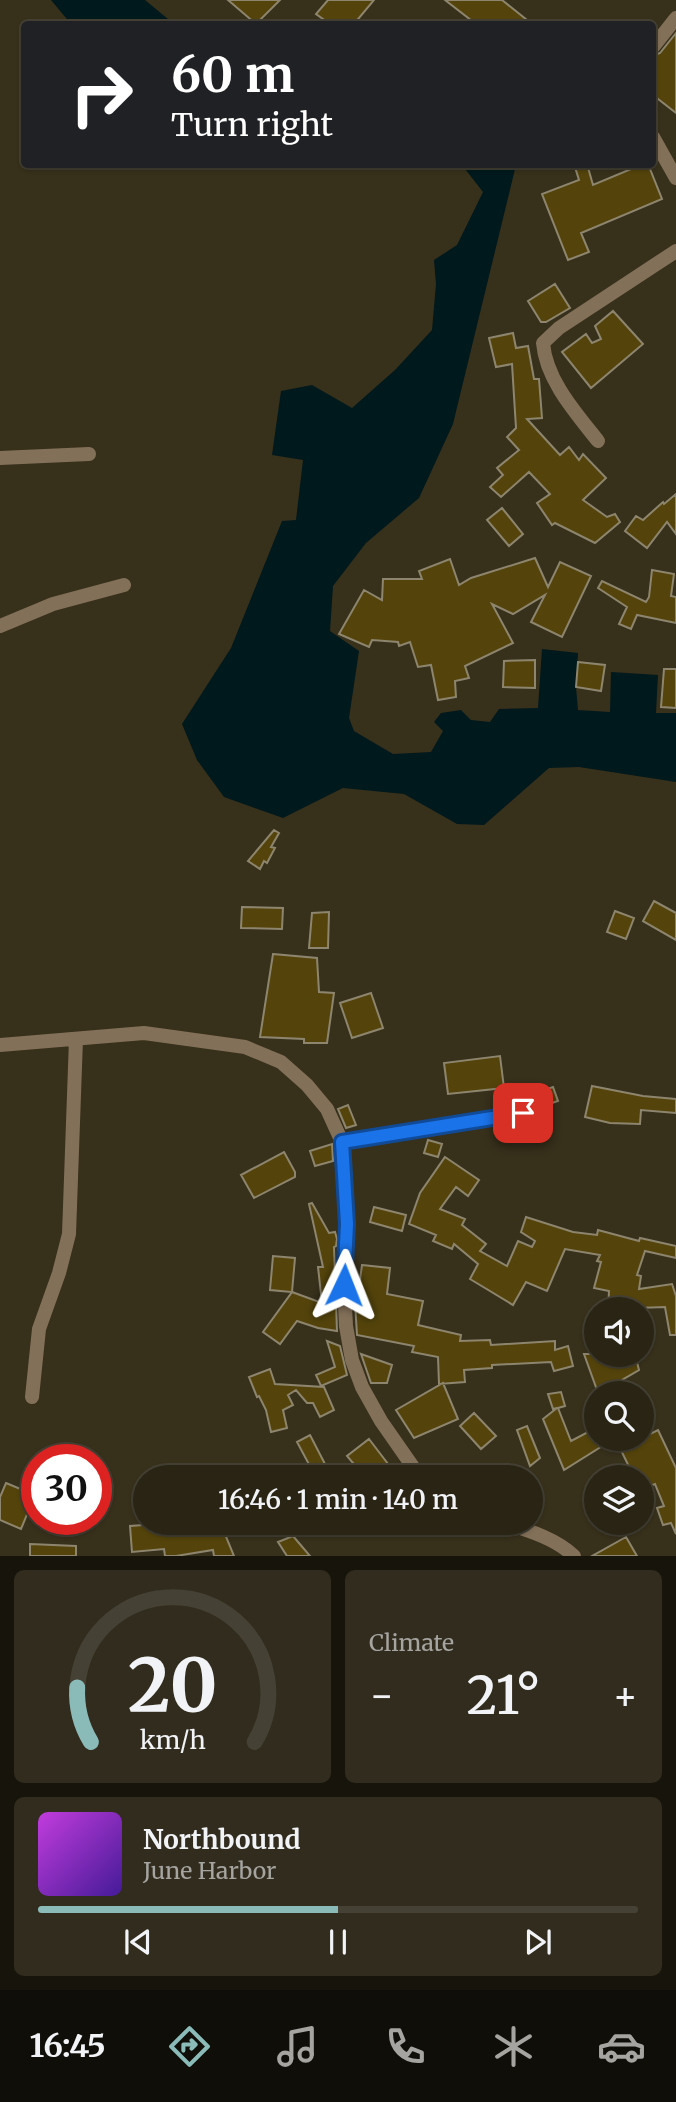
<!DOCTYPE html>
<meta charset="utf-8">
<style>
body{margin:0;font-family:Merriweather,serif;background:#312c1d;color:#f1f3f6;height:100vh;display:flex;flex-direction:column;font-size:26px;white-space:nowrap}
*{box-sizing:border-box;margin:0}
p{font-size:23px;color:#a5a4a0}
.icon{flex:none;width:38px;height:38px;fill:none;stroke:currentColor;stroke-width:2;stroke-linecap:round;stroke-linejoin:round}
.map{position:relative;height:1556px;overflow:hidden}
.details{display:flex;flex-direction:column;gap:14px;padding:14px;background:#17140b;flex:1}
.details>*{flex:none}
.hud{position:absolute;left:21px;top:21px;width:635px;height:147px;border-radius:7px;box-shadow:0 2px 5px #0004,0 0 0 2px #454134;background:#202124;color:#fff;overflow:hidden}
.buttons{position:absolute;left:584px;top:1297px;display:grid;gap:14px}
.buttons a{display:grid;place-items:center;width:70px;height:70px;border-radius:50%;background:#292414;box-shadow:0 2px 5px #0004,0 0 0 2px #454134;font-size:35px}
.speed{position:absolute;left:21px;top:1444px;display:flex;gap:14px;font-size:35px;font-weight:700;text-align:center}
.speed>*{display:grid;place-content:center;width:91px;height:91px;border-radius:50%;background:#292414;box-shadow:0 2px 5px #0004,0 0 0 2px #454134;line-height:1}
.speed .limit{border:10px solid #d22;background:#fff;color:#111}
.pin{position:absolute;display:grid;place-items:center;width:60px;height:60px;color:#fff;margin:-30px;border-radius:14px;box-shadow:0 4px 10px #0006}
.me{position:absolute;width:77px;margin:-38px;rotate:2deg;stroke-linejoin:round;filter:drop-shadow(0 0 5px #0008)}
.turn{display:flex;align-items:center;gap:24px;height:147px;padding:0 35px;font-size:32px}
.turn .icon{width:91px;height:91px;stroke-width:2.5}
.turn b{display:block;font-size:49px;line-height:60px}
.big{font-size:52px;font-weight:600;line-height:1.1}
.details .tile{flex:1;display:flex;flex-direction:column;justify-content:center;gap:10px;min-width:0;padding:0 24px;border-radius:10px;background:#312c1d}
.details .dial{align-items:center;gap:0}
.dial svg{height:182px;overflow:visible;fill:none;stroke:#454134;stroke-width:7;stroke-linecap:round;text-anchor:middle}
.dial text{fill:#f1f3f6;stroke:none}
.song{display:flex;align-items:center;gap:21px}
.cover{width:84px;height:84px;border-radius:10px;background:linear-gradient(135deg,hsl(290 70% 55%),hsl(260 70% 35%))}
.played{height:7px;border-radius:4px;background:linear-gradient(90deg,#8bbbb9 50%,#454134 50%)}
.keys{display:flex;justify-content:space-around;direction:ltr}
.heat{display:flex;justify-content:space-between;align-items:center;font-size:38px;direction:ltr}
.details .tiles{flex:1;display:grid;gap:14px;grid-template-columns:1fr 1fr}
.tile:last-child{grid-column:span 2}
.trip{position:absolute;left:133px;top:1465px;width:410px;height:70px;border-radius:35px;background:#292414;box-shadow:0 2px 5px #0004,0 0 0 2px #454134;font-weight:600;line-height:70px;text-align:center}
.tabs{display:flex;height:112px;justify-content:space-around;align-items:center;background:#100e08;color:#a5a4a0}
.tabs .icon{width:49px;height:49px}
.tabs .selected{color:#8bbbb9}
.tabs b{font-size:32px;color:#f1f3f6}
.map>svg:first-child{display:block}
</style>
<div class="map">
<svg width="676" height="1556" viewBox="0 0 676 1556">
<rect width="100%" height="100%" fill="#37301b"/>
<path fill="#00191d" d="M 51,0 L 145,0 L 174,24 L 71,24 Z
M 462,165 L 516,165 L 453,424 L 419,498 L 366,543 L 333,586 L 330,631 L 359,651 L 349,718 L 354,731 L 393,754 L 431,752 L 443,731 L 434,722 L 441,713 L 461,710 L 471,720 L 490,722 L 499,709 L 538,708 L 542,649 L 578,653 L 576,687 L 578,710 L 610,712 L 611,672 L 658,675 L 656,713 L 676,713 L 676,782 L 579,767 L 549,768 L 484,825 L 457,824 L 404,794 L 343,788 L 283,818 L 224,797 L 197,760 L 182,724 L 231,648 L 282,521 L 296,520 L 303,460 L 272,455 L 281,391 L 312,385 L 352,408 L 395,370 L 432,330 L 436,284 L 434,260 L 457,245 L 483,192 Z"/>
<path fill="#54440b" stroke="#8d856e" stroke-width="2" d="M 228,0 L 280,0 L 256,24 Z
M 328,0 L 374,0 L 354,24 L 330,24 L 316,14 Z
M 445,0 L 502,0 L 532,24 L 476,24 Z
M 676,33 L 676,113 L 653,95 L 653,56 L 660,53 Z
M 574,164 L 587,164 L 593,185 L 643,164 L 648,164 L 662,199 L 581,233 L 589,252 L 568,260 L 542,194 L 579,180 Z
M 555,284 L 570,308 L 546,322 L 541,322 L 528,301 Z
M 613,311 L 643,344 L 591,388 L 562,352 L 586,334 L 592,343 L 601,339 L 595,326 Z
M 513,333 L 516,348 L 528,346 L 534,379 L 539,379 L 542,418 L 527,419 L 560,455 L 569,447 L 579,460 L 583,454 L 606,478 L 583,500 L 607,517 L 615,514 L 620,522 L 595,543 L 555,523 L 552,525 L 537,503 L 550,494 L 529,472 L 501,497 L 490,487 L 503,475 L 497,468 L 519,450 L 507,437 L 516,428 L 512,364 L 496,367 L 489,338 Z
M 676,494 L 676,534 L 667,522 L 647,548 L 625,531 L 636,516 L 643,520 L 663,502 L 664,504 Z
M 502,508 L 523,534 L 509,546 L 487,520 Z
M 535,558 L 548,587 L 560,562 L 591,576 L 562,637 L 531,622 L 545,595 L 513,614 L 492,604 L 513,643 L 465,666 L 469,678 L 455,681 L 456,697 L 438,700 L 431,665 L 418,667 L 410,642 L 399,646 L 398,642 L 372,640 L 369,647 L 339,634 L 364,590 L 382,600 L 383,579 L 422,579 L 419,571 L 450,559 L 459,585 L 471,578 Z
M 652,570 L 674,574 L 671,596 L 676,597 L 676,623 L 637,615 L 631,629 L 619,624 L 627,607 L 598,588 L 602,581 L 646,602 L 649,597 Z
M 535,660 L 535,688 L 503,687 L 504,661 Z
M 578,662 L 605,665 L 601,691 L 576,687 Z
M 664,669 L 676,669 L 676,708 L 661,707 Z
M 274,830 L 279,833 L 271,847 L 275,848 L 267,863 L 264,861 L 260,869 L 248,861 Z
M 654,901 L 676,913 L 676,940 L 643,921 Z
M 242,907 L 283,908 L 282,929 L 241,928 Z
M 615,911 L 634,918 L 626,939 L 607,932 Z
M 329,912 L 328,948 L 309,948 L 312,913 Z
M 273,954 L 317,958 L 319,992 L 334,993 L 327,1043 L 304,1043 L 304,1039 L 260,1037 Z
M 371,993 L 383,1028 L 352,1038 L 340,1003 Z
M 500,1056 L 504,1088 L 448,1094 L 444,1063 Z
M 592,1086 L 643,1096 L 676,1099 L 676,1113 L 641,1110 L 640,1124 L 610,1123 L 585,1117 Z
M 553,1087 L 558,1101 L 541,1107 L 536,1093 Z
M 348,1105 L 356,1125 L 346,1128 L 338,1109 Z
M 428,1140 L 442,1144 L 438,1157 L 424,1153 Z
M 332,1144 L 333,1161 L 315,1166 L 310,1151 Z
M 284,1152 L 295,1172 L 295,1177 L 254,1198 L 241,1175 Z
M 445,1157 L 479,1180 L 468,1196 L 456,1187 L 440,1209 L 465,1219 L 462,1225 L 486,1244 L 480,1251 L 507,1266 L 518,1241 L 532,1247 L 535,1241 L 521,1232 L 526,1217 L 573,1232 L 597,1235 L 598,1230 L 639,1241 L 640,1238 L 676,1246 L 676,1258 L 645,1251 L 637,1275 L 641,1276 L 639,1289 L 672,1284 L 676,1296 L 676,1335 L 670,1335 L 665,1307 L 608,1309 L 609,1291 L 594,1288 L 601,1262 L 597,1261 L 600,1255 L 565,1249 L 547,1291 L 526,1282 L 513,1305 L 470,1279 L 478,1264 L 454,1244 L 452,1249 L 433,1241 L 436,1235 L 409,1224 L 420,1193 Z
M 312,1203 L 329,1233 L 335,1232 L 337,1239 L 336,1246 L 334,1247 L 337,1331 L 318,1328 L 297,1321 L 280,1344 L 263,1332 L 292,1292 L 270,1290 L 273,1256 L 295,1258 L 292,1292 L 322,1303 L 318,1267 L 323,1267 L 309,1204 Z
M 374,1207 L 406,1215 L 402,1231 L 370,1222 Z
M 362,1265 L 390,1268 L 387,1294 L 423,1301 L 418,1325 L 461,1335 L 460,1341 L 490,1340 L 491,1345 L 555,1341 L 555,1350 L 568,1346 L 573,1366 L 554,1371 L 551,1362 L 492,1365 L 492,1368 L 464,1370 L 465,1382 L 439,1384 L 438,1357 L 412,1352 L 414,1346 L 357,1335 L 354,1286 L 359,1287 Z
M 327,1341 L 340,1346 L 347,1375 L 321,1386 L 316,1375 L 335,1367 Z
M 361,1354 L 392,1365 L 387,1383 L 371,1383 Z
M 584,1354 L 608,1354 L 611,1362 L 618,1359 L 620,1363 L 635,1354 L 639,1370 L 620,1381 L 597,1390 Z
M 270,1369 L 275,1384 L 324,1387 L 334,1410 L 320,1417 L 313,1403 L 307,1403 L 296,1390 L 288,1395 L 293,1405 L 283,1410 L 287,1428 L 271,1432 L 266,1410 L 259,1396 L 257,1397 L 249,1377 Z
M 443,1383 L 458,1419 L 414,1438 L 396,1410 Z
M 561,1392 L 565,1406 L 558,1408 L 571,1441 L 588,1432 L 592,1438 L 615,1438 L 564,1470 L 543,1419 L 557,1408 L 553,1409 L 548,1394 Z
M 474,1413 L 496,1436 L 481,1449 L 460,1426 Z
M 527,1426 L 540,1458 L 530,1466 L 517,1430 Z
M 658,1430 L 676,1468 L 676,1534 L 671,1523 L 663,1525 L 657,1508 L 664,1506 L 655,1484 L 642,1489 L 642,1477 L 634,1477 L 617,1442 L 625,1438 L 642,1438 Z
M 310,1435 L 325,1464 L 312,1470 L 297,1442 Z
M 369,1439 L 398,1477 L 371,1477 L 367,1472 L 363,1475 L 347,1456 Z
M 6,1483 L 35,1495 L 21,1529 L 0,1520 L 0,1497 Z
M 208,1522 L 220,1522 L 234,1556 L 214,1556 L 213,1550 L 176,1556 L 165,1556 L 164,1549 L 132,1552 L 130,1526 L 157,1524 L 158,1532 Z
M 293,1536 L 310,1556 L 287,1556 L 278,1542 Z
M 626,1537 L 637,1556 L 592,1556 Z
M 30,1544 L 76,1546 L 76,1556 L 30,1556 Z"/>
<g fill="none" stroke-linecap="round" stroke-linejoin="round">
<path stroke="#837059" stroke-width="14" d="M 653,47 L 676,18
M 653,137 L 676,178
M 598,441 C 576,413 546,380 543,343 L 559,328 L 676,251
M 0,458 L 89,454
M 0,626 L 53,604 L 124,585
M 0,1045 L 144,1033 L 245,1047 L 281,1062 L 307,1085 L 327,1109 L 342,1142 L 347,1225 L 344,1285 L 346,1326 L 352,1360 L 362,1387 L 381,1421 L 420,1477
M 342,1142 L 514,1114 L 532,1115 L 540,1121
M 32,1397 L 39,1329 L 59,1273 L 69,1234 L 76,1039
M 502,1522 C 527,1530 555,1538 574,1556"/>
</g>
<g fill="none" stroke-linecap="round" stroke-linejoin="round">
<g stroke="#114b97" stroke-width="18">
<path id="route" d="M 344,1285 L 347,1224 L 342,1142 L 523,1113"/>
</g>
<use href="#route" stroke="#1a73e8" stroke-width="12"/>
</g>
</svg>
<div class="buttons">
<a><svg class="icon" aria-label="sound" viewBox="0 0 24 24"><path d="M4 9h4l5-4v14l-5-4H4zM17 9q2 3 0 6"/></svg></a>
<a><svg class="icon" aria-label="search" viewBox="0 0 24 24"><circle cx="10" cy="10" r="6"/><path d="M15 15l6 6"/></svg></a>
<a><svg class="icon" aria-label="layers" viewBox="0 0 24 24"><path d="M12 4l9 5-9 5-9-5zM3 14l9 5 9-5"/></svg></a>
</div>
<div class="speed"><div class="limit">30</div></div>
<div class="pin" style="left:523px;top:1113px;background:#d93025"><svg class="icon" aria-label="arrive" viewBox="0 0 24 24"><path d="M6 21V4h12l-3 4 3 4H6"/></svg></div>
<svg class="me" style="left:344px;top:1285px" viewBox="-20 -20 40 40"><path d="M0-17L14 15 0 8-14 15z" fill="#1a73e8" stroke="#fff" stroke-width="4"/></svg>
<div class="trip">16:46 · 1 min · 140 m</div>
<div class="hud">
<div class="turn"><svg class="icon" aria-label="right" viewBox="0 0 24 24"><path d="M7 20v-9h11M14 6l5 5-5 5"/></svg><div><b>60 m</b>Turn right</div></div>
</div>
</div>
<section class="details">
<div class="tiles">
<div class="tile dial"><svg viewBox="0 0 100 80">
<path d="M14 69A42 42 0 1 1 86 69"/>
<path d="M14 69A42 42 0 0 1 8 45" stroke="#8bbbb9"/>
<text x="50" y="56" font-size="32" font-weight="700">20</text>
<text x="50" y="72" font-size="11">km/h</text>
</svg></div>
<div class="tile"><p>Climate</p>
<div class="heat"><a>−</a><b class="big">21°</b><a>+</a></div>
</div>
<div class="tile">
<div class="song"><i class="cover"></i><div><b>Northbound</b><p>June Harbor</p></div></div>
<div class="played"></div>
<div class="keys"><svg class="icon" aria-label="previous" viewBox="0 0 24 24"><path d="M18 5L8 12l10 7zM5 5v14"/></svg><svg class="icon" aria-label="pause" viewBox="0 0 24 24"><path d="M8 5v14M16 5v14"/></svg><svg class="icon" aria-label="next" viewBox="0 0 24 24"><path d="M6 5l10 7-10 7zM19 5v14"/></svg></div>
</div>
</div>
</section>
<nav class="tabs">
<b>16:45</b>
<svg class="icon selected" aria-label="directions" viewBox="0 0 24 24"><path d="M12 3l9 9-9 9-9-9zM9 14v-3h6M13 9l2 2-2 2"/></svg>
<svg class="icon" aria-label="music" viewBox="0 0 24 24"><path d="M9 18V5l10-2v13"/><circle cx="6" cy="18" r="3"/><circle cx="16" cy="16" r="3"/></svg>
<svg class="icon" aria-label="phone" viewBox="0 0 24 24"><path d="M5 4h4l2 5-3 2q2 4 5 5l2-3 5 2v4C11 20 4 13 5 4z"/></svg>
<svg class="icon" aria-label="climate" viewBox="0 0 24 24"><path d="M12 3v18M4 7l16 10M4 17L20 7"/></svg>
<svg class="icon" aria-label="car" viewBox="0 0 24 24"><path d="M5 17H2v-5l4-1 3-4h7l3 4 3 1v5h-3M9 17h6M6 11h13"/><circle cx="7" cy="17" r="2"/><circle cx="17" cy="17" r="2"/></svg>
</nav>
